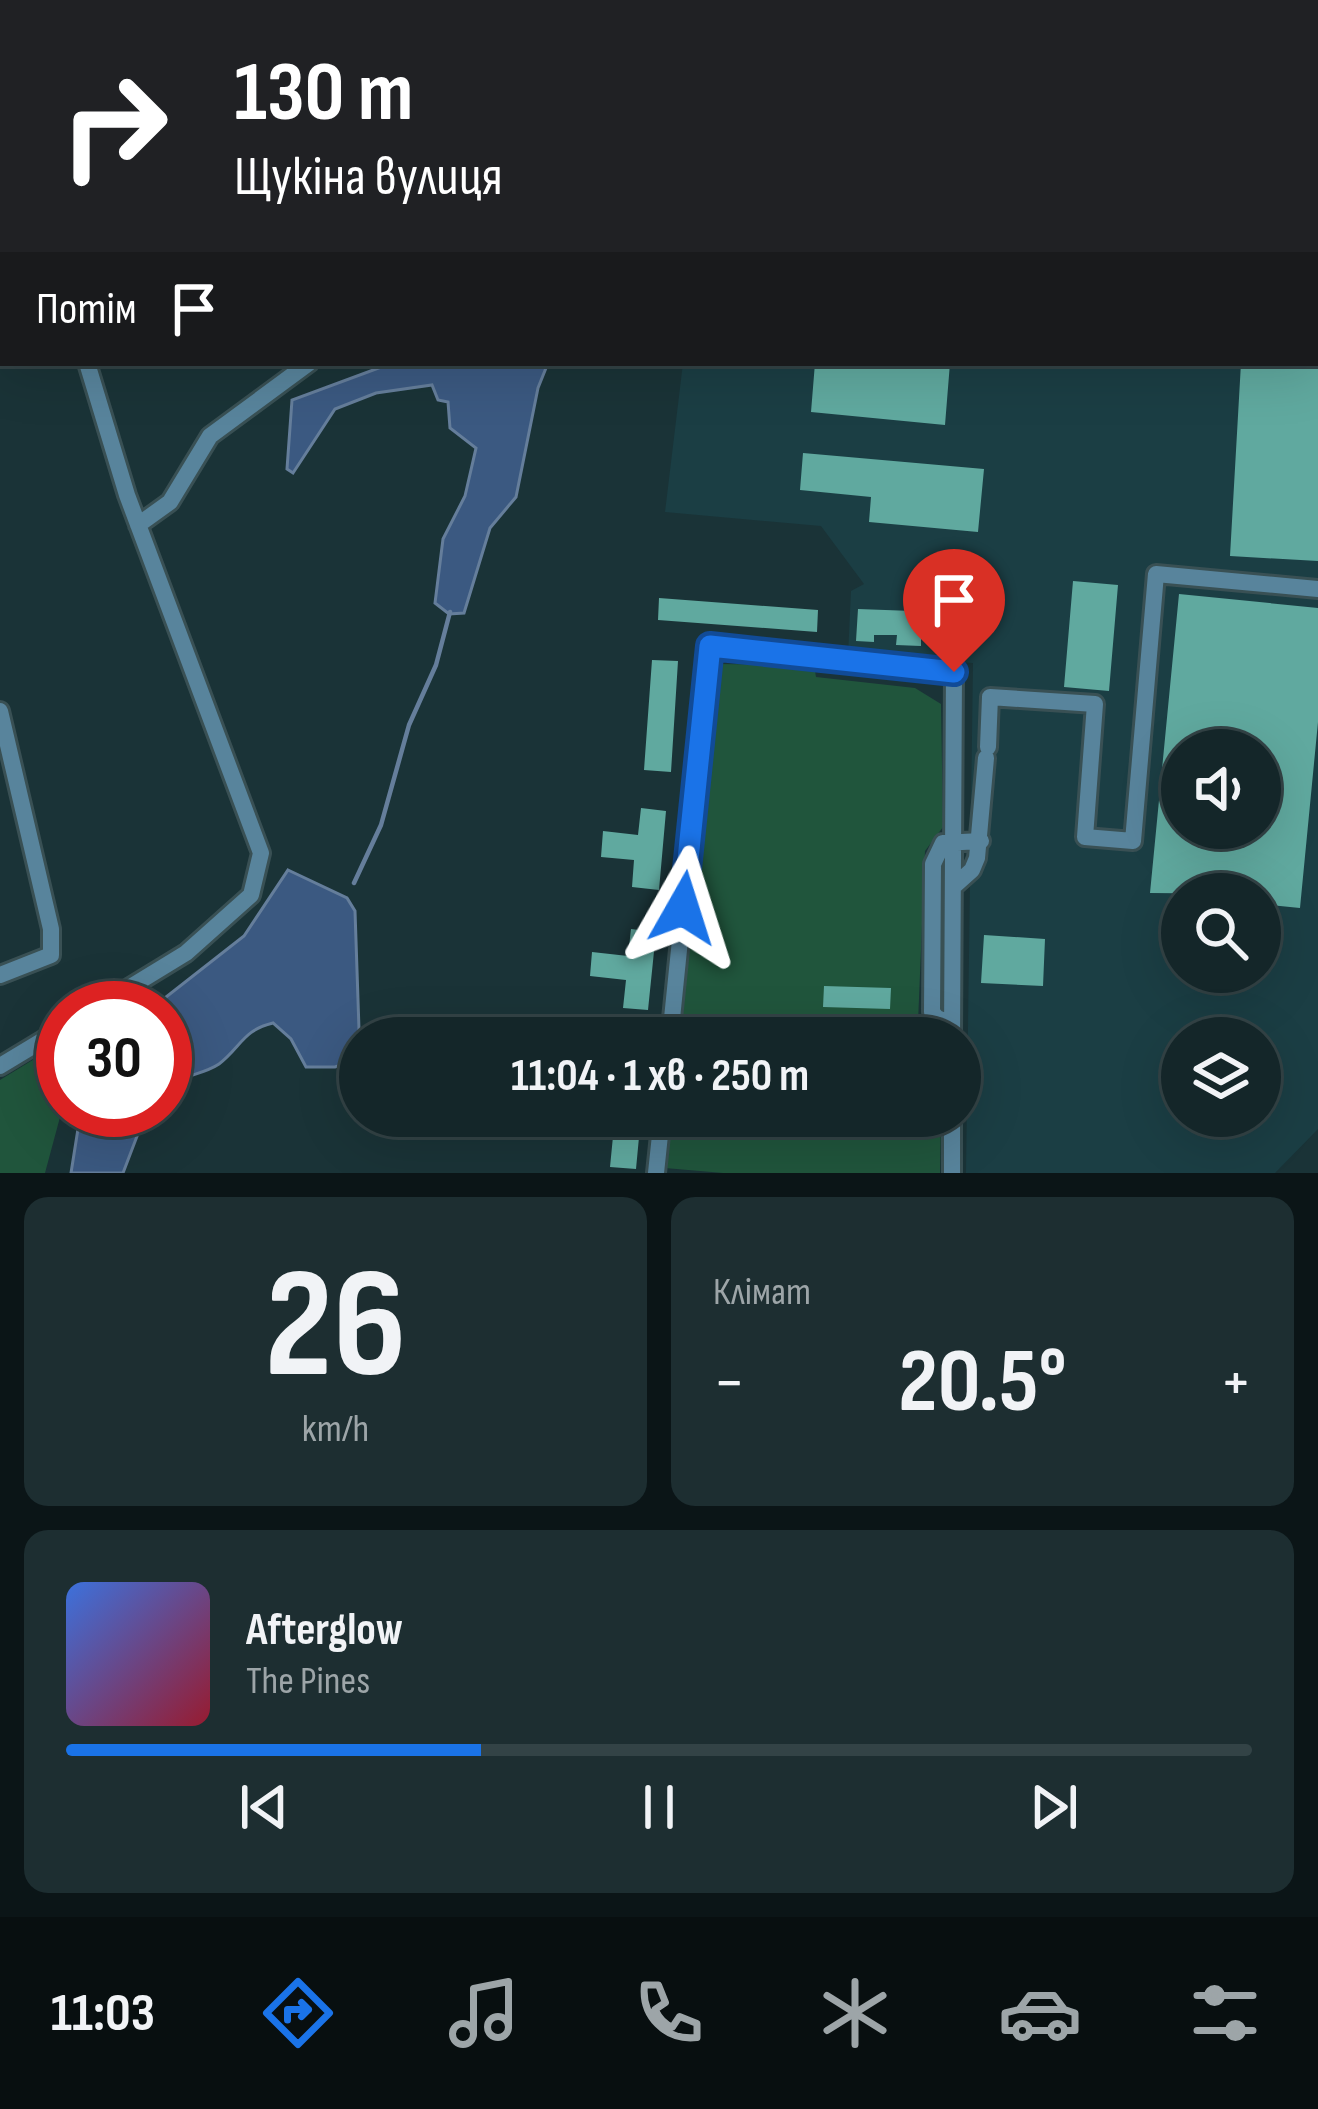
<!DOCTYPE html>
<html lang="uk">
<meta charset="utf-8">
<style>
body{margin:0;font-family:"Sofia Sans Condensed",sans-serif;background:#1d2e31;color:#f1f3f6;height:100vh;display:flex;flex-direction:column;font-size:45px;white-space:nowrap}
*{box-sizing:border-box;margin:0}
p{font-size:39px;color:#9da5a8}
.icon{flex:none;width:66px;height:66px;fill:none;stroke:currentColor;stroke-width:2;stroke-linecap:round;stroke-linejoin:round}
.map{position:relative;height:1173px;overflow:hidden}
.drawer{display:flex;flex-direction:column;gap:24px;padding:24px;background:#0b1517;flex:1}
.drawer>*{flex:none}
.hud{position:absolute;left:0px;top:0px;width:1320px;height:366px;box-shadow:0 12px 48px #0002,0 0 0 3px #334346;background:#202124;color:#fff;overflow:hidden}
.tools{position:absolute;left:1161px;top:729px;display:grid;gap:24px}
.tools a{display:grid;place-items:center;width:120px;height:120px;border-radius:50%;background:#142629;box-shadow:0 12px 48px #0002,0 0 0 3px #334346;font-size:60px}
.speed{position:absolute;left:36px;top:981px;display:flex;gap:24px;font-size:60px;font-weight:700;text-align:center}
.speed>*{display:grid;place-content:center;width:156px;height:156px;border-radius:50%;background:#142629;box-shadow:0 12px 48px #0002,0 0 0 3px #334346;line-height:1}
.speed .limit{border:18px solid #d22;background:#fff;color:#111}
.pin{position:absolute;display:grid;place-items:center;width:102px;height:102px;color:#fff;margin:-123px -51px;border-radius:50% 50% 50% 0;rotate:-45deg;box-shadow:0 0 12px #0007}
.pin .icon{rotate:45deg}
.me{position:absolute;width:132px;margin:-66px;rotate:6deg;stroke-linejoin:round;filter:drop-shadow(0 0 9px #0008)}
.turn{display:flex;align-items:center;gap:42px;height:252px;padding:0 36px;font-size:54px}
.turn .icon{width:156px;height:156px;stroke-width:2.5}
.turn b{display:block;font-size:84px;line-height:102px}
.then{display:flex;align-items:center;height:114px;padding:0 36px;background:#0003;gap:24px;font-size:45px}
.big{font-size:90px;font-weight:700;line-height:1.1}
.drawer .widget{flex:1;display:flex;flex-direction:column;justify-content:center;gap:18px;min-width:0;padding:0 42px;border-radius:24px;background:#1d2e31}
.drawer .dial{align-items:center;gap:0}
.dial b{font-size:156px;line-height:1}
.song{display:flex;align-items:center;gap:36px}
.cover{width:144px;height:144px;border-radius:18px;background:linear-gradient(135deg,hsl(220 70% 55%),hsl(350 70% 35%))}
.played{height:12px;border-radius:6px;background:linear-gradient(90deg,#1a73e8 35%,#334346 35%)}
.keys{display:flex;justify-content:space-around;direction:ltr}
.heat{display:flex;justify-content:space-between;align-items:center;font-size:66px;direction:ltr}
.drawer .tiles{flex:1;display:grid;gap:24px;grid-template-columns:1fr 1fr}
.widget:last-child{grid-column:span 2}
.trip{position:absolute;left:339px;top:1017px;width:642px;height:120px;border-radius:60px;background:#142629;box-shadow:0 12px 48px #0002,0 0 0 3px #334346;font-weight:700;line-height:120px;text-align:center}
.menu{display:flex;height:192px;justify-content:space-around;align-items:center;background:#080f10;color:#9da5a8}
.menu .icon{width:84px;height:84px}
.menu .selected{color:#1a73e8}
.menu b{font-size:54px;color:#f1f3f6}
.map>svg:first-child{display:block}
</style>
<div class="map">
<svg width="1318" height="1173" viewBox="0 0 1318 1173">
<rect width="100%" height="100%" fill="#1a3337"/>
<path fill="#1b3e44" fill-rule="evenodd" d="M 776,0 L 1318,0 L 1318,1129 L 1275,1173 L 966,1173 L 973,663 L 848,656 L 851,591 L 864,584 L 821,526 L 665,512 L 683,363 L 1317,363 L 1317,3 L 775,3 ZM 1182,750 L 1260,750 L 1260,828 L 1182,828 ZM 1182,894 L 1260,894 L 1260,972 L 1182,972 ZM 1182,1038 L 1260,1038 L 1260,1116 L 1182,1116 Z"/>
<path fill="#20553c" d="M 715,664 L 814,665 L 816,677 L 915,688 L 941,704 L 943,827 L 925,851 L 918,1023 L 942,1032 L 942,1038 L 678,1038 Z
M 62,1042 L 63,1106 L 45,1173 L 0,1173 L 0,1080 Z
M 670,1116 L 941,1116 L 940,1173 L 723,1173 L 665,1168 Z"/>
<path fill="#3b5981" stroke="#657e9b" stroke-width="3" d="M 392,363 L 548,363 L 538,388 L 516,497 L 490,528 L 464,613 L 449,614 L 435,603 L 443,539 L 465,496 L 476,448 L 450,428 L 448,402 L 438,400 L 432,385 L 376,393 L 335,409 L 293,473 L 287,469 L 292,400 Z
M 288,870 L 347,898 L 355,911 L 360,1059 L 335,1067 L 306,1067 L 291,1039 L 273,1023 C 243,1030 241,1047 219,1064 C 203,1075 181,1075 165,1088 L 165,1008 L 152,1008 L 244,936 Z
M 81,1110 L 147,1110 L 123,1173 L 71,1173 Z"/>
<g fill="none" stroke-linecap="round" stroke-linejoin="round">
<path stroke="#657e9b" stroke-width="4.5" d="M 669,3 L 671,0
M 354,883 L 381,825 L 409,725 L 436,665 L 450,612"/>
</g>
<path fill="#60a99f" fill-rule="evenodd" d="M 815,363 L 950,363 L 945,425 L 811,412 Z
M 1241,363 L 1318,365 L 1318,561 L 1230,556 Z
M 803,453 L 984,469 L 978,532 L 869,522 L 871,497 L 800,490 Z
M 1073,581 L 1118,585 L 1109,691 L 1064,687 Z
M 1179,594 L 1318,608 L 1318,722 L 1300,908 L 1260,904 L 1260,894 L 1150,893 ZM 1182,750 L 1260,750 L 1260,828 L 1182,828 Z
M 659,598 L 818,610 L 817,632 L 658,620 Z
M 858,609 L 967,613 L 966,647 L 947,646 L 947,639 L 921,637 L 921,646 L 896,645 L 897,635 L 874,635 L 874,642 L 856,641 Z
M 652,660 L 678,661 L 671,772 L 644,770 Z
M 641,808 L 666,811 L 659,890 L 632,887 L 634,860 L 601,857 L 603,831 L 638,835 Z
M 631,929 L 656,932 L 648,1010 L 623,1008 L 626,980 L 590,976 L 592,952 L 628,956 Z
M 984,935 L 1045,939 L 1043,986 L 981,983 Z
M 824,986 L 891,988 L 890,1009 L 823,1007 Z
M 615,1116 L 641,1116 L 636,1169 L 610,1167 Z"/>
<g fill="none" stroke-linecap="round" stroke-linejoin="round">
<g stroke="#395054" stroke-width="22">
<path id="minor" d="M 441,0 L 442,3
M 349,3 L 357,0
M 0,134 L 3,133
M 87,363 L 127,495 L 261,853 L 251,895 L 186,953 L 96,1008
M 138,525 L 170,502 L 210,436 L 309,363
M 0,711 L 51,929 L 51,955 L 0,975
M 988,747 L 990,697 L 1095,704 L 1085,837 L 1133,841 L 1156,574 L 1318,589
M 953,887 L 972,870 L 977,858 L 986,758
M 952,1024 L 937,1018 L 932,1012 L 933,864 L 943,843 L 981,841
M 670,1038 L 710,646 L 954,672 L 952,1038
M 0,1066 L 63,1028
M 952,1116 L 952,1173
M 656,1173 L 662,1116"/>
</g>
<use href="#minor" stroke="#58849c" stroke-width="16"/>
</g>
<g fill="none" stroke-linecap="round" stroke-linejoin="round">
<g stroke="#114b97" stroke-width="30">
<path id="route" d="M 683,908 L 710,646 L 954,672"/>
</g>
<use href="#route" stroke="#1a73e8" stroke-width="21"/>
</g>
</svg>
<div class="tools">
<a><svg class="icon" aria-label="sound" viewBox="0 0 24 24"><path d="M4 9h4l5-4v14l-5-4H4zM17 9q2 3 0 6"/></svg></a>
<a><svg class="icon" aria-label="search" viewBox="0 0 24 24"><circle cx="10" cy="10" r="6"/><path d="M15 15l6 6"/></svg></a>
<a><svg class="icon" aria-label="layers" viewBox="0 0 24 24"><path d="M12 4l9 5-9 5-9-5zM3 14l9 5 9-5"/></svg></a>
</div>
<div class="speed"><div class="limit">30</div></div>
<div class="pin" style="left:954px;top:672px;background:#d93025"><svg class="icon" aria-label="arrive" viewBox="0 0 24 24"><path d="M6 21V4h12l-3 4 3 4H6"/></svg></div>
<svg class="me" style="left:683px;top:908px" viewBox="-20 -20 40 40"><path d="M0-17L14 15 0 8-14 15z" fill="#1a73e8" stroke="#fff" stroke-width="4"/></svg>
<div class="trip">11:04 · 1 хв · 250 m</div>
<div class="hud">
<div class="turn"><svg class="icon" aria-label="right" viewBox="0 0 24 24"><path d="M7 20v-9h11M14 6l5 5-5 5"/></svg><div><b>130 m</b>Щукіна вулиця</div></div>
<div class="then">Потім<svg class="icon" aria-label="arrive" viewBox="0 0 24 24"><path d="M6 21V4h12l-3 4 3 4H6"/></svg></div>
</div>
</div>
<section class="drawer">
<div class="tiles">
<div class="widget dial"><b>26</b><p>km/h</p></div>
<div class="widget"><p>Клімат</p>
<div class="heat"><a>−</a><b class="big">20.5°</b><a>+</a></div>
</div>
<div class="widget">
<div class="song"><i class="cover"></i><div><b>Afterglow</b><p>The Pines</p></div></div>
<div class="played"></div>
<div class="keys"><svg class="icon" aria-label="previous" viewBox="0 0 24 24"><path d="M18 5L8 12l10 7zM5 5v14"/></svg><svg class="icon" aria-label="pause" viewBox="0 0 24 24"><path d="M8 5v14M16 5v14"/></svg><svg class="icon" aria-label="next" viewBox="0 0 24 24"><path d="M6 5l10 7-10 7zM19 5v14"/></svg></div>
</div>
</div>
</section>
<nav class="menu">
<b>11:03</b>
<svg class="icon selected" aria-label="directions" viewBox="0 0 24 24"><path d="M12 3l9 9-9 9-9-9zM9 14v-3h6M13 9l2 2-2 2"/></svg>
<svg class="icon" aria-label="music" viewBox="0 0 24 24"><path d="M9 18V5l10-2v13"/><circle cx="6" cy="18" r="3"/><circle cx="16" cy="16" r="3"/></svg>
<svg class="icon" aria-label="phone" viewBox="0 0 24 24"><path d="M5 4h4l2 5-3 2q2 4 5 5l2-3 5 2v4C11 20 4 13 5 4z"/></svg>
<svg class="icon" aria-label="climate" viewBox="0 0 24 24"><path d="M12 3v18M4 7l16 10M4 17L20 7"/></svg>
<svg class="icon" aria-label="car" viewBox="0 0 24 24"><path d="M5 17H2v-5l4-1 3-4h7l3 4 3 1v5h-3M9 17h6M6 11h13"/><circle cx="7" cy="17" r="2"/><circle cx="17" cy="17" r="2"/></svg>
<svg class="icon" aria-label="filters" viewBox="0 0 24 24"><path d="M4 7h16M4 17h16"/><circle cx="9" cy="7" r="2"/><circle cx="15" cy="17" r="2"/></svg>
</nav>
